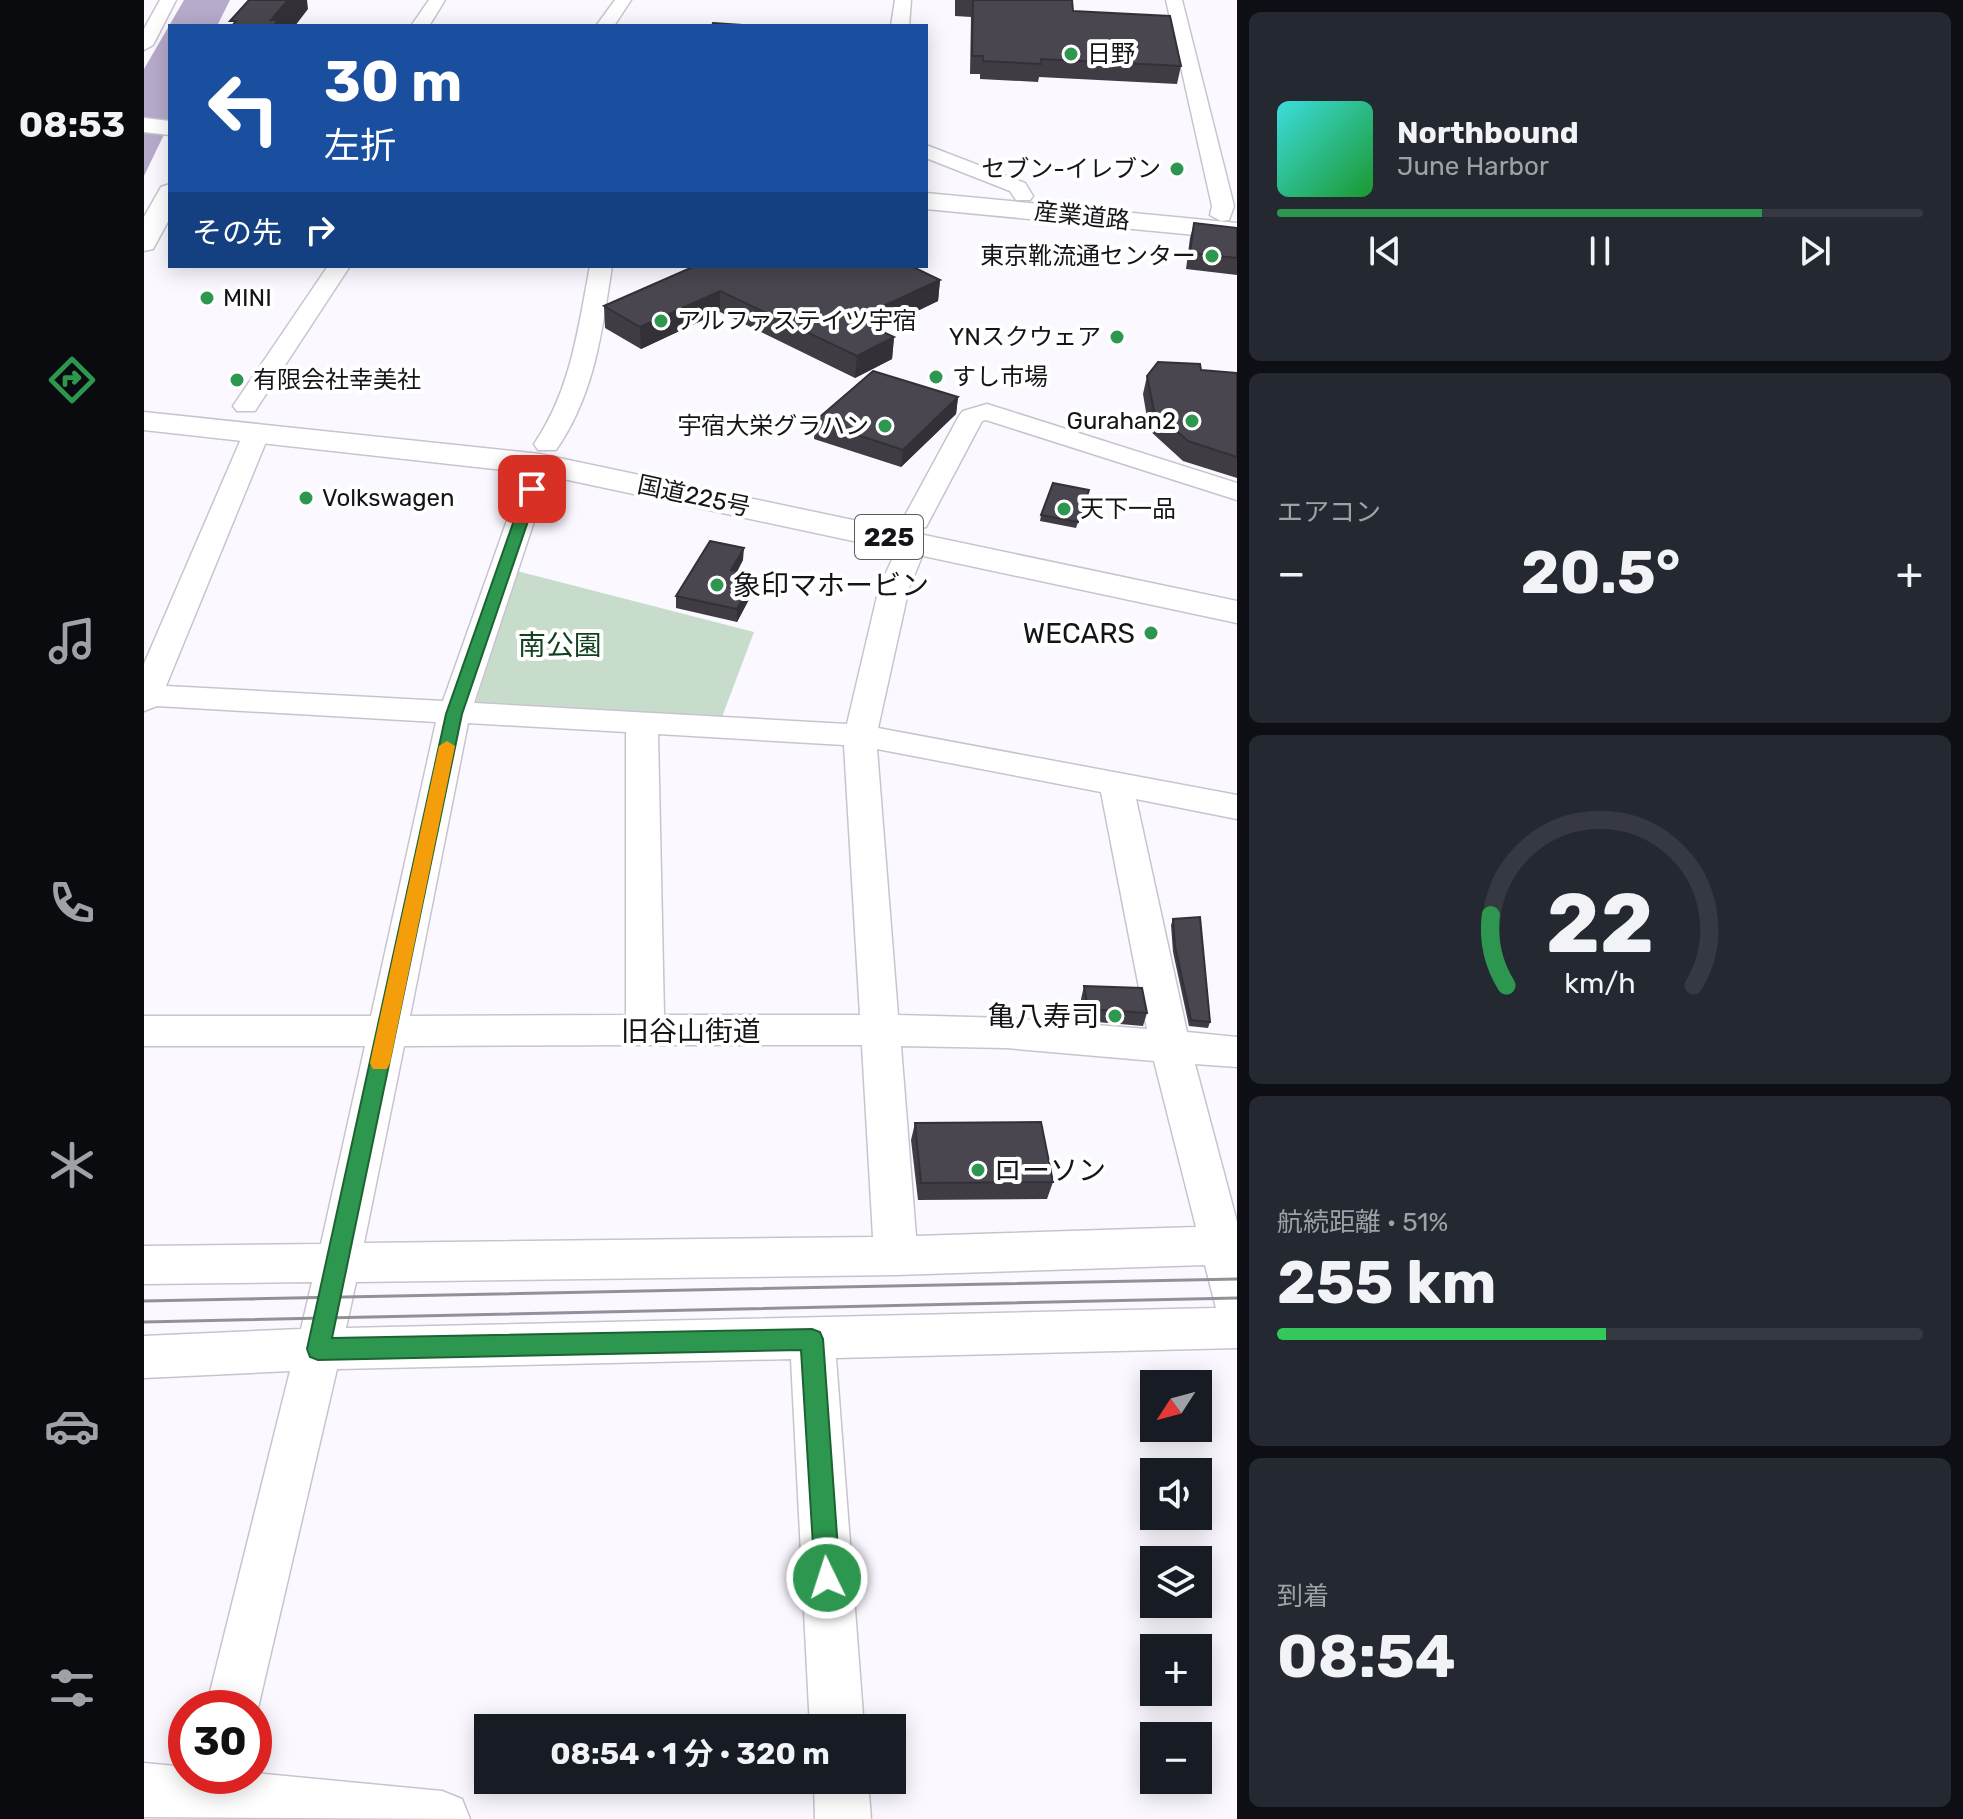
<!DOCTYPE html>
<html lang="ja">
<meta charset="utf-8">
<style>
body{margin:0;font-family:Rubik,"Noto Sans JP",sans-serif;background:#242831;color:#f1f3f6;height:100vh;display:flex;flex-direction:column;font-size:30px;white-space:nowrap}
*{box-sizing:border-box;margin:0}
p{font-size:26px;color:#9ea1a6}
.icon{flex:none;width:44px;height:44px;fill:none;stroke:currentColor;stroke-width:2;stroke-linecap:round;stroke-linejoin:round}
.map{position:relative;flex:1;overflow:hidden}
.details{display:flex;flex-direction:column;gap:12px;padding:12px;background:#0d0f14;width:726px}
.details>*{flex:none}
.banner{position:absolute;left:24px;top:24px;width:760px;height:244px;border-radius:0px;box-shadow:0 4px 20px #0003;background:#1a4fa0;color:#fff;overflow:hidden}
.needle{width:52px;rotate:234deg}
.fabs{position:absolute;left:996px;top:1370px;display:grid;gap:16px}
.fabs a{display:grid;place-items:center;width:72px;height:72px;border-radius:0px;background:#171b24;box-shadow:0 4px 20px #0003;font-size:40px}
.speed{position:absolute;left:24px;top:1690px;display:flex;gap:16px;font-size:40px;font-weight:700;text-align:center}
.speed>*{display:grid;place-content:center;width:104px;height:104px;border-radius:50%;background:#171b24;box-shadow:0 4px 20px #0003;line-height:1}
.speed .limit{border:12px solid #d22;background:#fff;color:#111}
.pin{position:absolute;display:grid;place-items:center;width:68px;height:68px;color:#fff;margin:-34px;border-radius:16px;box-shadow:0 4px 12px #0006}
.me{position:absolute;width:88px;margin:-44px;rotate:356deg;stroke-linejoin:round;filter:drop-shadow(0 0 6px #0008)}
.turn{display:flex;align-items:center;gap:28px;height:168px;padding:0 24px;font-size:36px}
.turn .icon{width:104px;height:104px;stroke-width:2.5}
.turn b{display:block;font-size:56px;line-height:68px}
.then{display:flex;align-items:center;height:76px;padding:0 24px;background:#0003;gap:16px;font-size:30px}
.big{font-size:60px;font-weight:700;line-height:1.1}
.details .card{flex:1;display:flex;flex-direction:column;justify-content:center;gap:12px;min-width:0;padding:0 28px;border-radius:12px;background:#242831}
.details .dial{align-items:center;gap:0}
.dial svg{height:208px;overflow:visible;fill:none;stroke:#363941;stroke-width:7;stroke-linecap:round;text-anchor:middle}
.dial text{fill:#f1f3f6;stroke:none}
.song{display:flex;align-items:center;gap:24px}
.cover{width:96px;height:96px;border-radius:12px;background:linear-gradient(135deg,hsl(180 70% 55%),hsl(130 70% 35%))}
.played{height:8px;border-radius:4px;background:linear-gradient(90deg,#2d974f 75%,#363941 75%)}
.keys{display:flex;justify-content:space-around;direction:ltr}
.heat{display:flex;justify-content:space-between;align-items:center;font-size:44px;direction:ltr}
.charge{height:12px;border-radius:6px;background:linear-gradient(90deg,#34c759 51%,#363941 0)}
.trip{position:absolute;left:330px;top:1714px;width:432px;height:80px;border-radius:0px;background:#171b24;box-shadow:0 4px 20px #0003;font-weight:700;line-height:80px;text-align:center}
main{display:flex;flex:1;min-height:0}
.dock{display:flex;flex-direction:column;width:144px;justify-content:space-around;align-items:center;background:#090b0e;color:#9ea1a6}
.dock .icon{width:56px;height:56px}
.dock .current{color:#2d974f}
.dock b{font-size:36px;color:#f1f3f6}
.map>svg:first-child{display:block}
</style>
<main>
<nav class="dock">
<b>08:53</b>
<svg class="icon current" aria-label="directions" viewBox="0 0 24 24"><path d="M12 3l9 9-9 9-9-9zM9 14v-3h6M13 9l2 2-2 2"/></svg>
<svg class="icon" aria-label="music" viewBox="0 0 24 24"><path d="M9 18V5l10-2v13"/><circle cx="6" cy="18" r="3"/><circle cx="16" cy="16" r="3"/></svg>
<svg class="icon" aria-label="phone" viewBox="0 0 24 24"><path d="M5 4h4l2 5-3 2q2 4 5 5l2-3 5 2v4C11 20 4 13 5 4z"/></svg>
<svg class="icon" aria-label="climate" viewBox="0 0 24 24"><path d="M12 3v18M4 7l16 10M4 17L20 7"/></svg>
<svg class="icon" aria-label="car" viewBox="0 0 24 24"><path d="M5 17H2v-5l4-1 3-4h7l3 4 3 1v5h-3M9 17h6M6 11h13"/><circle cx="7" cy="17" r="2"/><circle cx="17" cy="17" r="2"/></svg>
<svg class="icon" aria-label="filters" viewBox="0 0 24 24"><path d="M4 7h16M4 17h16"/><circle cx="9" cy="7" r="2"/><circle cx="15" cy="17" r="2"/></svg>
</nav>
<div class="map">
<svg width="1093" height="1819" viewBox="0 0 1093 1819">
<rect width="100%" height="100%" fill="#fbf8ff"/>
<path fill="#c8dccb" d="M 373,571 L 610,632 L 578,717 L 332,702 Z"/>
<path fill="#b7abcb" d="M 40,0 L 86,0 L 73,26 L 26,26 L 26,122 L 0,176 L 0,69 Z"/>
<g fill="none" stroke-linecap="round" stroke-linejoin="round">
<g stroke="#c8c4cf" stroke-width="3">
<path id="minor" d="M 16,0 L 32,0 L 9,45 L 0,50 L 0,29 Z
M 285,0 L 301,0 L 285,26 L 267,26 Z
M 471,0 L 487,0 L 470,26 L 452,26 Z
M 751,0 L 767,0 L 765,26 L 747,26 Z
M 1022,0 L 1038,0 L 1090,206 L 1085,220 L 1077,221 L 1066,215 L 1068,206 Z
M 782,145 L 881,183 L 889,196 L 886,200 L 872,200 L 866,191 L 782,158 Z
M 184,266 L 206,266 L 111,411 L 93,411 L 89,406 Z
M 446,266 L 468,266 C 458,331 451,394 412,450 L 394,450 L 390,444 C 427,390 434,329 446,266 Z
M 843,404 L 1093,483 L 1093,500 L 842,420 L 838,421 L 782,527 L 772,529 L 762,527 L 758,521 L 815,416 L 819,411 Z
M 113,424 L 122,427 L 126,432 L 22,686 L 299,701 L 383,464 L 387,458 L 405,458 L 409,464 L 330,703 L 703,724 L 735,588 L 756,542 L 760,536 L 770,534 L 780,536 L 784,542 L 765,588 L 734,728 L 1093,795 L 1093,819 L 992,799 L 1043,1032 L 1093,1037 L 1093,1067 L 1051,1064 L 1093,1222 L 1093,1348 L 692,1358 L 720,1728 L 666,1728 L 647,1359 L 193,1369 L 114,1708 L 110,1719 L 110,1708 L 62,1708 L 146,1371 L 0,1378 L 0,1336 L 157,1329 L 168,1282 L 0,1284 L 0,1246 L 177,1244 L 221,1046 L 0,1046 L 0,1016 L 227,1016 L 292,722 L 13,706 L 0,711 L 0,664 L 100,432 L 104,427 ZM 324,723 L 482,732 L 482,1015 L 266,1016 ZM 514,734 L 700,745 L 716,1015 L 520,1015 ZM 733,749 L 957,792 L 1003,1029 L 862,1018 L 754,1015 ZM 496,1045 L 718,1045 L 729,1237 L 220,1243 L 260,1046 ZM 757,1046 L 862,1048 L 1010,1061 L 1052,1227 L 772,1236 ZM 1061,1265 L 1072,1308 L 202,1328 L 212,1282 L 752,1275 Z
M 0,1763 L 42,1767 L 42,1776 L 110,1776 L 110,1773 L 298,1791 L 318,1799 L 326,1819 L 0,1817 Z
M 670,1780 L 724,1780 L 727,1819 L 671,1819 Z"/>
</g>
<g stroke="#c8c4cf" stroke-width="3">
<path id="tertiary" d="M 26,184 L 26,218 L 9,249 L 0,251 L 0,217 L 17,187 Z"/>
</g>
<g stroke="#c8c4cf" stroke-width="3">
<path id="secondary" d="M 0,118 L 26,121 L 26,135 L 0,132 Z
M 782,193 L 1093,223 L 1093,239 L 782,209 Z"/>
</g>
<g stroke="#c8c4cf" stroke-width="3">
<path id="trunk" d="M 0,412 L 396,454 L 1093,601 L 1093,623 L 396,474 L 0,430 Z"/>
</g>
<use href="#minor" fill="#fff" fill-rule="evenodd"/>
<use href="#tertiary" fill="#fff" fill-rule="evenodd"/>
<use href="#secondary" fill="#fff" fill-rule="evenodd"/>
<use href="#trunk" fill="#fff" fill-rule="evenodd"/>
<path stroke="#939197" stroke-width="3" d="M 0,1301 L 1093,1279
M 0,1322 L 1093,1298"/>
</g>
<path fill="#3f3c44" d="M 811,0 L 928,0 L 929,11 L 1037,66 L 1033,84 L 895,77 L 894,82 L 836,79 L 836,74 L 826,74 L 827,17 L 811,16 Z
M 1050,223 L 1093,228 L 1093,275 L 1042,269 L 1046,238 Z
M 551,266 L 796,280 L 794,301 L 734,330 L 750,337 L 748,359 L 711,378 L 576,312 L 497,349 L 461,328 L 460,306 Z
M 1057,370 L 1093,373 L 1093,478 L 1039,461 L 1005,430 L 999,394 L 1003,376 Z
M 814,397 L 812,414 L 757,467 L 670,439 L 671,421 Z
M 943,496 L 932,528 L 896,521 L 897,515 Z
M 599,560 L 593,572 L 612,575 L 611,588 L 593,622 L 532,608 L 532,596 Z
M 1029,919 L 1066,1022 L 1064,1028 L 1045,1026 L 1029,952 L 1027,925 Z
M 940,986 L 1003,1013 L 999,1026 L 941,1021 L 937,999 Z
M 771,1123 L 909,1182 L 903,1199 L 774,1200 L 767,1140 Z"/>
<path fill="#333137" d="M 144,0 L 163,0 L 164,9 L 151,26 L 128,26 L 127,20 Z
M 796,280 L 794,301 L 710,341 L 711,319 Z
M 576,291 L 576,312 L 497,349 L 496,327 Z
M 750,337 L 748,359 L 711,378 L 713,356 Z
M 814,397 L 812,414 L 757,467 L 759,450 Z
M 600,548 L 599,560 L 586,583 L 587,570 Z
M 612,575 L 611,588 L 593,622 L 593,609 Z"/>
<path fill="#49464f" stroke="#333137" stroke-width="2" d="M 105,0 L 144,0 L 127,20 L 134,20 L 130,26 L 88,26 L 92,21 L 86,21 Z
M 829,0 L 928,0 L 929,11 L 1026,16 L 1037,66 L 897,59 L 897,64 L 839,61 L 839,56 L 828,56 Z
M 569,23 L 600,25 L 599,26 L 568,26 Z
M 1050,223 L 1093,228 L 1093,258 L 1046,253 Z
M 551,266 L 767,266 L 796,280 L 711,319 L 750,337 L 713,356 L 576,291 L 496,327 L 460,306 Z
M 1014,362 L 1056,364 L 1057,370 L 1093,373 L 1093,457 L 1044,441 L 1010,411 L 1003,376 Z
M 729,371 L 814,397 L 759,450 L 671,421 Z
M 909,483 L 945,490 L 934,522 L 897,515 Z
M 566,541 L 600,548 L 587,570 L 612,575 L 593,609 L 532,596 Z
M 1056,917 L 1066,1022 L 1047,1020 L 1031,946 L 1029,919 Z
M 940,986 L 998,988 L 1003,1013 L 944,1009 Z
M 897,1122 L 909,1182 L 777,1183 L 771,1123 Z"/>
<path fill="#2d974f" stroke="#1d6233" stroke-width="2" d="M 388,485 L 395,489 L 318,714 L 188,1338 L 668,1329 L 676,1332 L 679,1339 L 696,1578 L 692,1587 L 683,1591 L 674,1587 L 671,1578 L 657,1350 L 174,1360 L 166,1357 L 163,1349 L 302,714 L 381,489 Z"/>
<path fill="#f59e0b" d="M 303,741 L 311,746 L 246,1063 L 243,1069 L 229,1069 L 226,1063 L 295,746 Z"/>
<g fill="#2d974f" stroke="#fff" stroke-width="3">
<circle cx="927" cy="54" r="8"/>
<circle cx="1033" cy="169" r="8"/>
<circle cx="1068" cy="256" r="8"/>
<circle cx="63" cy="298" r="8"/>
<circle cx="517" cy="321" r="8"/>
<circle cx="973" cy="337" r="8"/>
<circle cx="792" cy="377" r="8"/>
<circle cx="93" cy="380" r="8"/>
<circle cx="1048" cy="421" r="8"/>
<circle cx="741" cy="426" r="8"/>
<circle cx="162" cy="498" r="8"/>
<circle cx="920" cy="509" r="8"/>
<circle cx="573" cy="585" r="8"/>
<circle cx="1007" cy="633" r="8"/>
<circle cx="971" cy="1016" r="8"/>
<circle cx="834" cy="1170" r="8"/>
</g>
<g text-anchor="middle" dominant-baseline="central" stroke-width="8" stroke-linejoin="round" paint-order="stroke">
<g font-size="24" fill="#151418" stroke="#fff" text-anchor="start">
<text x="943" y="54">日野</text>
<text x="1017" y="169" text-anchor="end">セブン-イレブン</text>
<text x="1052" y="256" text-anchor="end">東京靴流通センター</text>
<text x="79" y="298">MINI</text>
<text x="533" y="321">アルファステイツ宇宿</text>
<text x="957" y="337" text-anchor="end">YNスクウェア</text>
<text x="808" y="377">すし市場</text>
<text x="109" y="380">有限会社幸美社</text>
<text x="1032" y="421" text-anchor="end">Gurahan2</text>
<text x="725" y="426" text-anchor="end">宇宿大栄グラハン</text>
<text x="178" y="498">Volkswagen</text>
<text x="936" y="509">天下一品</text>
</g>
<g font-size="24" fill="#151418" stroke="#fff">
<text transform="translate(938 216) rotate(6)">産業道路</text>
<text transform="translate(550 496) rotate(12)">国道225号</text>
</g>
<rect fill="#fff" stroke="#5b5a5d" stroke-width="2" x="711" y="515" width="68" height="44" rx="6"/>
<g font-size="26" font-weight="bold" fill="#151418">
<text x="745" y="537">225</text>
</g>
<g font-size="28" fill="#151418" stroke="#fff" text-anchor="start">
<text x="589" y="585">象印マホービン</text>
<text x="991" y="633" text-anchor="end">WECARS</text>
<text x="955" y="1016" text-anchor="end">亀八寿司</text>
<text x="850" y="1170">ローソン</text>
</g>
<g font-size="28" fill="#134221" stroke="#fff">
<text x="416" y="645">南公園</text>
</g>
<g font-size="28" fill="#151418" stroke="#fff">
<text x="547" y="1031">旧谷山街道</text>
</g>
</g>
</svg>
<div class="fabs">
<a><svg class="needle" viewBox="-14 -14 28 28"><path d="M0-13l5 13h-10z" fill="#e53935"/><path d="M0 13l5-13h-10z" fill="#9ea1a6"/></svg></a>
<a><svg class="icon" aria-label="sound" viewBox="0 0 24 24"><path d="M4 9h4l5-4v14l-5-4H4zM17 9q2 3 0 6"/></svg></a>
<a><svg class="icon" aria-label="layers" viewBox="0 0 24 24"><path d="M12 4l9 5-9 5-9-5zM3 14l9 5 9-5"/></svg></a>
<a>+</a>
<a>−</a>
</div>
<div class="speed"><div class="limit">30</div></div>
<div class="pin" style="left:388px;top:489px;background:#d93025"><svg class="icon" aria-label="arrive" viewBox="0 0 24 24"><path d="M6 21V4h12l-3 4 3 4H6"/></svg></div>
<svg class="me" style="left:683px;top:1578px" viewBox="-20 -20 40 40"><circle r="17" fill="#2d974f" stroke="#fff" stroke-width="3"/><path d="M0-11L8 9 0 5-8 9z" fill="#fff"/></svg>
<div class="trip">08:54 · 1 分 · 320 m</div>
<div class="banner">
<div class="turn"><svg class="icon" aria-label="left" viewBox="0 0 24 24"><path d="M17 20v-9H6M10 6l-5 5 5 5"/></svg><div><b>30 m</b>左折</div></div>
<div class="then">その先<svg class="icon" aria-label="right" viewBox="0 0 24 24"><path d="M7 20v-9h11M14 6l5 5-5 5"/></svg></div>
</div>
</div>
<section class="details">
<div class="card">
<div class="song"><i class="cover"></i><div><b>Northbound</b><p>June Harbor</p></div></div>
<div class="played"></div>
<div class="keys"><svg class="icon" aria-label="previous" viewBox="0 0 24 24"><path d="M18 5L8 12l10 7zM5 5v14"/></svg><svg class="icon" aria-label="pause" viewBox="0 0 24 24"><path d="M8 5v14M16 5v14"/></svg><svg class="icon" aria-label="next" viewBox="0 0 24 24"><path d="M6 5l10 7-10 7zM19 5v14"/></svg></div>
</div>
<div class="card"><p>エアコン</p>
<div class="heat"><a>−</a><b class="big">20.5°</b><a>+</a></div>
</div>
<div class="card dial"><svg viewBox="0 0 100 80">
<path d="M14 69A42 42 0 1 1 86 69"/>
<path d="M14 69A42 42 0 0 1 8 42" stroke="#2d974f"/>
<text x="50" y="56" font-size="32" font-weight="700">22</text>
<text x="50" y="72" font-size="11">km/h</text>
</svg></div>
<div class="card"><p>航続距離 · 51%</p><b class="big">255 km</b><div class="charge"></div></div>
<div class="card"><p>到着</p><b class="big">08:54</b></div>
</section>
</main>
